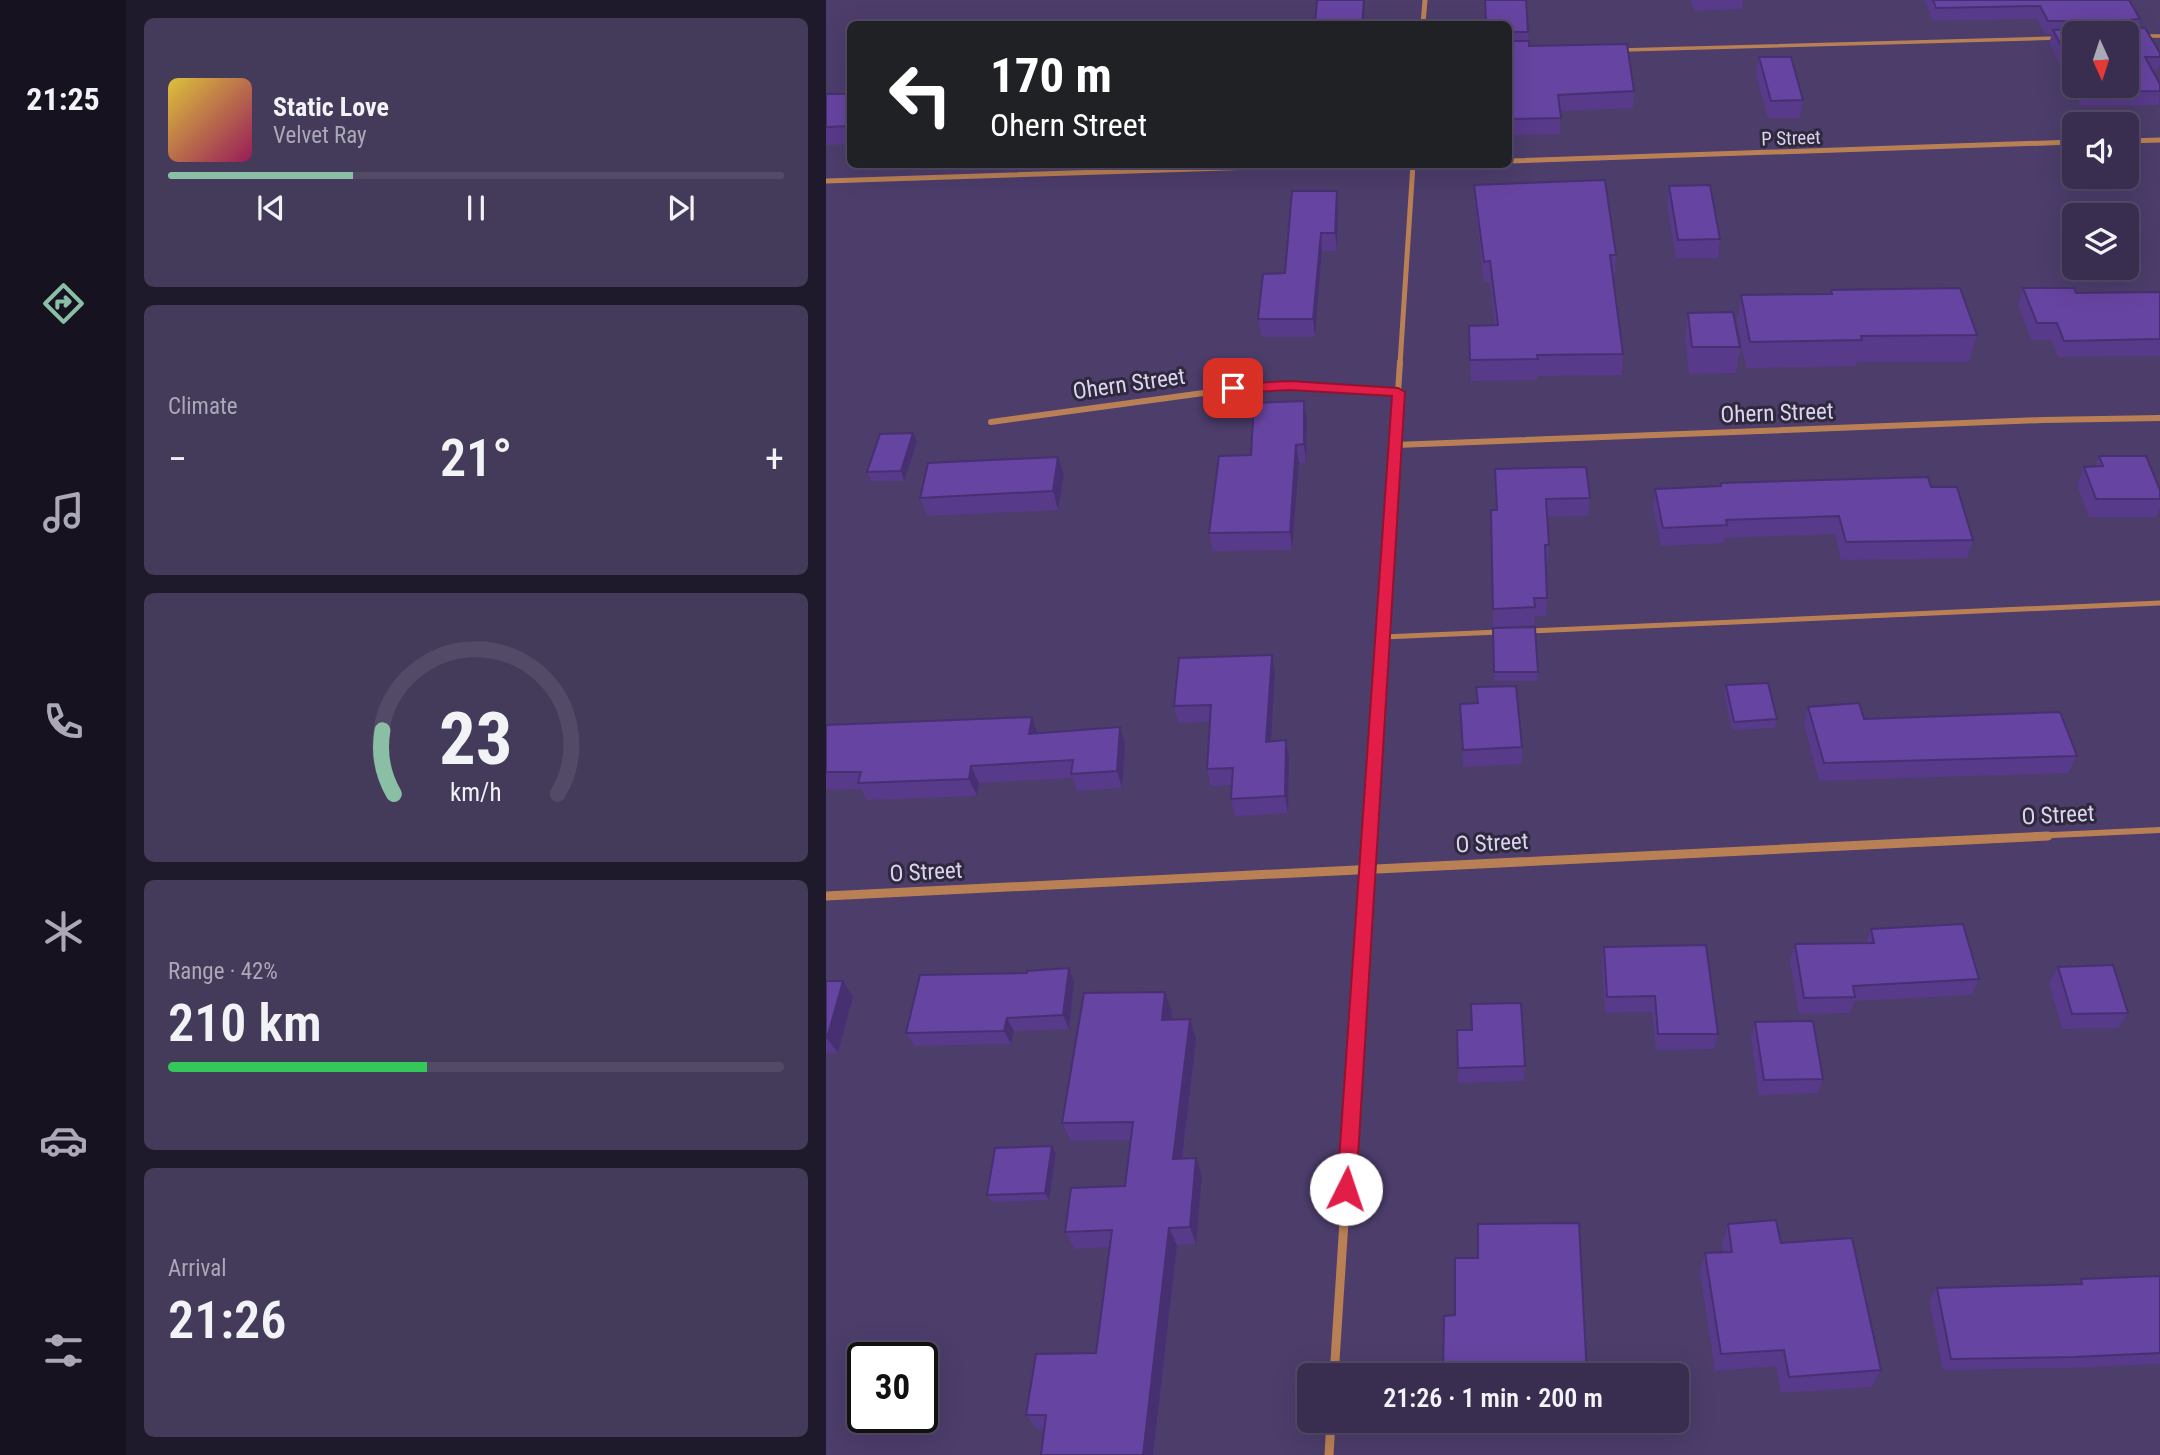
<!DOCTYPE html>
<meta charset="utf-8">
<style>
body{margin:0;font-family:"Roboto Condensed",sans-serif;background:#443a5a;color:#f1f3f6;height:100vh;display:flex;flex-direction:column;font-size:26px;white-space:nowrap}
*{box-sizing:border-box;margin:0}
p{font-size:23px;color:#aba8b7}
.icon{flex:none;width:38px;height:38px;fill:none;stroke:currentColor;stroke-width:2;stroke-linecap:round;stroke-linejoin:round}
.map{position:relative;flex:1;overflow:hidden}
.panel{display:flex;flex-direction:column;gap:18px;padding:18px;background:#1f192c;width:700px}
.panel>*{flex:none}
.guide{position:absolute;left:21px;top:21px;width:665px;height:147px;border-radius:10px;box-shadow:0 7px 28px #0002,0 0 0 2px #534a67;background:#202124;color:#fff;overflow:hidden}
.needle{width:46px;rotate:177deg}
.buttons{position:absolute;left:1236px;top:21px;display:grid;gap:14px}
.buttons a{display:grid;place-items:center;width:77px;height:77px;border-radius:10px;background:#392e50;box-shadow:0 7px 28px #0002,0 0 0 2px #534a67;font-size:35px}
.speed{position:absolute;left:21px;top:1342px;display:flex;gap:14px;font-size:35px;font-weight:700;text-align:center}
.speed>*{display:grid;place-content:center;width:91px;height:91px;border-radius:50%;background:#392e50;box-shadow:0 7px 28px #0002,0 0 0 2px #534a67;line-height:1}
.speed .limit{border:4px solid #111;border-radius:10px;background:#fff;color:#111}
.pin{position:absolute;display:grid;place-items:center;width:60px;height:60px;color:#fff;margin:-30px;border-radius:14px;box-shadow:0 4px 10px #0006}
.me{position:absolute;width:77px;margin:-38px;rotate:4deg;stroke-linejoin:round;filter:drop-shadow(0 0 5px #0008)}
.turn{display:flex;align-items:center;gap:24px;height:147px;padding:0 28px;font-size:32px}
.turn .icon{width:91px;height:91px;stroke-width:2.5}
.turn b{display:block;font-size:49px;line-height:60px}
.big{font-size:52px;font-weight:600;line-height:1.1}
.panel .widget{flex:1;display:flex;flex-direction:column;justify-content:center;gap:10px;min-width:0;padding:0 24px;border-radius:10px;background:#443a5a}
.panel .dial{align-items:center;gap:0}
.dial svg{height:182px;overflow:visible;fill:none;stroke:#534a67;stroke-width:7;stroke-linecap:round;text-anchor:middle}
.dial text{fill:#f1f3f6;stroke:none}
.song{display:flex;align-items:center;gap:21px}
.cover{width:84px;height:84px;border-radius:10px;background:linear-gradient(135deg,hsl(50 70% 55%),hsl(330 70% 35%))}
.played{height:7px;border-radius:4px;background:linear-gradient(90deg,#8abfa5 30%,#534a67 30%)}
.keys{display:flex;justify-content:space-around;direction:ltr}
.heat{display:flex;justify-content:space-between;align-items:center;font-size:38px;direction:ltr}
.charge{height:10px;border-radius:5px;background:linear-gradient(90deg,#34c759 42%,#534a67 0)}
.trip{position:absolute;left:471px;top:1363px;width:392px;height:70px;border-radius:10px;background:#392e50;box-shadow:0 7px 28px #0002,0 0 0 2px #534a67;font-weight:600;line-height:70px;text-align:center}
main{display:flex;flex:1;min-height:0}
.tabs{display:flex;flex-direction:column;width:126px;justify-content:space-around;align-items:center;background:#171220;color:#aba8b7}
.tabs .icon{width:49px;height:49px}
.tabs .current{color:#8abfa5}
.tabs b{font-size:32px;color:#f1f3f6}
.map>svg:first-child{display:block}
</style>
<main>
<nav class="tabs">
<b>21:25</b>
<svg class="icon current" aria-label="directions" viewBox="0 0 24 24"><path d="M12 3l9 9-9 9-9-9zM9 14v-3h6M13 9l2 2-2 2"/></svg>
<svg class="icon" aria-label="music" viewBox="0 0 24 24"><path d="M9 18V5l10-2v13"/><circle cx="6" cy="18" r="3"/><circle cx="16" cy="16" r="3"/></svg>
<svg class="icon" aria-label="phone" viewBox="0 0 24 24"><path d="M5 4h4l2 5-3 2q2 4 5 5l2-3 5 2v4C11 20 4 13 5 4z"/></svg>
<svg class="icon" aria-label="climate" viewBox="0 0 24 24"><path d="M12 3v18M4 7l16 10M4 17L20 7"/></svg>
<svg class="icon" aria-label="car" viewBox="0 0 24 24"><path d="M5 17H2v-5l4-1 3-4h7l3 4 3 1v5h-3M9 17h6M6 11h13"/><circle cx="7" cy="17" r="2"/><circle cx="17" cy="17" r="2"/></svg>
<svg class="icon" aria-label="filters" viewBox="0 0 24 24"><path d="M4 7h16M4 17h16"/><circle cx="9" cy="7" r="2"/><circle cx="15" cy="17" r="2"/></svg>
</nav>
<section class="panel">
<div class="widget">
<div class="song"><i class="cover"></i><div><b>Static Love</b><p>Velvet Ray</p></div></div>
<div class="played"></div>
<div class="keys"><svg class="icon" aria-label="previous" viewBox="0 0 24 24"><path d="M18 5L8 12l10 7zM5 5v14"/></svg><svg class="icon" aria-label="pause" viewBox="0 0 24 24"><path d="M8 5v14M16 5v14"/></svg><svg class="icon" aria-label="next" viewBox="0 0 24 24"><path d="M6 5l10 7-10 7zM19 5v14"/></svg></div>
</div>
<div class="widget"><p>Climate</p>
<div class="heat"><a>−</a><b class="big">21°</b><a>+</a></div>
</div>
<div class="widget dial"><svg viewBox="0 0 100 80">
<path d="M14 69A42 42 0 1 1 86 69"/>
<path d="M14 69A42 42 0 0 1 9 41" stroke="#8abfa5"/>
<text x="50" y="56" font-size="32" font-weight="700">23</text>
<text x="50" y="72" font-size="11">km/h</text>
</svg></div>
<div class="widget"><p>Range · 42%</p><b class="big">210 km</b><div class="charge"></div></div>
<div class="widget"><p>Arrival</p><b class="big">21:26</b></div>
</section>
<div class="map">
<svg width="1334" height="1455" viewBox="0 0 1334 1455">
<rect width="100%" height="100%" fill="#4c3d6b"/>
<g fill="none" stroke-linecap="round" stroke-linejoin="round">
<path stroke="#ba8055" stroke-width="3.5" d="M 1320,36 L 1334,36
M 796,50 L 1231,38"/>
<path stroke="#ba8055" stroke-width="5" d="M 704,631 L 1334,603
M 557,637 L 673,632"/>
<path stroke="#ba8055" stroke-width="5" d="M 597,24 L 599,0
M 1300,141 L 1334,140
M 682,161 L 1248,142
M 0,181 L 526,164
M 574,364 L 587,164"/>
<path stroke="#ba8055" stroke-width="6" d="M 165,422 L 407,389 L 464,386 L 572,392
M 569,445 L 1217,420 L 1334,418
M 543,837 L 574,362
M 1187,837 L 1334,830"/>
<path stroke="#ba8055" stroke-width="9" d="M 0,896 L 1222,836
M 508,1376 L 543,836
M 503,1455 L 505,1421"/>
</g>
<path fill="#583a8a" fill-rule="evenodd" d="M 658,0 L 700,0 L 703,46 L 808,91 L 807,108 L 734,111 L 734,134 L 682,135 L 682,24 L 659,24 Z
M 865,0 L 917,0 L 916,9 L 868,11 Z
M 1098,0 L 1303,0 L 1314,19 L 1311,27 L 1334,53 L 1334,63 L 1332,70 L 1326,70 L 1334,84 L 1333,105 L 1255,106 L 1223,43 L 1226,34 L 1219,34 L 1211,19 L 1107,21 ZM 1248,33 L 1300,86 L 1248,86 Z
M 933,57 L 977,100 L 974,118 L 942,118 L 930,74 Z
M 0,94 L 24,94 L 24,144 L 0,145 Z
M 648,185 L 790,255 L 789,275 L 786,275 L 797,354 L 796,375 L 711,376 L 711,380 L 645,381 L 643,326 L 669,325 L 664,282 L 658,282 L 649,205 Z
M 843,186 L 894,239 L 892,258 L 850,258 L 841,204 Z
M 511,191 L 512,209 L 511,251 L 496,251 L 489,337 L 435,337 L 432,319 Z
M 1197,288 L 1250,293 L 1334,292 L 1334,356 L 1232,357 L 1225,340 L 1205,340 L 1192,305 Z
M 1005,290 L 1151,335 L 1143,362 L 1031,362 L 1030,366 L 920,368 L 911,322 L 915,295 L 1004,294 Z
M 862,313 L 914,347 L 910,373 L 863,374 L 859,339 Z
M 478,401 L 481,420 L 480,463 L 473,463 L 466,550 L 387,551 L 383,533 L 425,455 Z
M 91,442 L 78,481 L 45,481 L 41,472 Z
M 1273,456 L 1334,490 L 1334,507 L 1330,517 L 1263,517 L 1251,485 L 1258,467 L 1269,467 Z
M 669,469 L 764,498 L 762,516 L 721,517 L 723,545 L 722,563 L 720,563 L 721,598 L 720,616 L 709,616 L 708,625 L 667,627 L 665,510 L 670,510 Z
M 238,475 L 232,510 L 101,516 L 94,498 Z
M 895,483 L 1105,487 L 1147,540 L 1141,558 L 1015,560 L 1009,534 L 899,538 L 898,543 L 835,546 L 827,507 L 829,489 L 895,486 Z
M 667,628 L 712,672 L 711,681 L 668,681 Z
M 449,672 L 445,741 L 460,740 L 463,758 L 462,813 L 409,816 L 405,799 L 406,785 L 385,786 L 381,769 L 384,722 L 352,723 L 348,706 Z
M 900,685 L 951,719 L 949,728 L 906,730 L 898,694 Z
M 650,687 L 696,747 L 696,764 L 637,767 L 634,704 L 651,703 Z
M 982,707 L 1038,719 L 1251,756 L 1242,773 L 993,781 L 978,724 Z
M 206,717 L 211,733 L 299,744 L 296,788 L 251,791 L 247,778 L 153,783 L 151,796 L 41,800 L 35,789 L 0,790 L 0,725 Z
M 1045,929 L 1153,979 L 1146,995 L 1028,1001 L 1024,1013 L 973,1014 L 964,960 L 969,944 L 1040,943 Z
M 778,947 L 892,1034 L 888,1049 L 830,1050 L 826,1012 L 779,1013 L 776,962 Z
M 1232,967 L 1302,1013 L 1292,1028 L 1236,1029 L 1223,983 Z
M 243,968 L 248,982 L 243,1029 L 188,1031 L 185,1044 L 88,1046 L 80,1033 L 201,973 Z
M 0,981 L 27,997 L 12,1053 L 0,1053 Z
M 346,1012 L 345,1019 L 370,1039 L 357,1158 L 376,1176 L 370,1244 L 351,1245 L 327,1455 L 215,1455 L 218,1429 L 211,1429 L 200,1415 L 270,1353 L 284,1247 L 249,1249 L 239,1232 L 299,1186 L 305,1140 L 245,1141 L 236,1123 Z
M 929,1022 L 997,1079 L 992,1093 L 933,1095 L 925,1037 Z
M 631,1030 L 699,1066 L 698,1081 L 632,1083 Z
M 226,1146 L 230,1153 L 223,1200 L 165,1202 L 161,1195 Z
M 902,1224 L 955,1243 L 1055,1370 L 1045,1387 L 955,1393 L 950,1366 L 889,1371 L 874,1272 L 879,1253 L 897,1252 L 896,1243 Z
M 1334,1276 L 1334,1364 L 1237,1368 L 1117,1370 L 1103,1300 L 1111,1288 L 1251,1284 L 1255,1279 Z"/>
<path fill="#473071" d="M 538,0 L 539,0 L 538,24 L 536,24 Z
M 511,191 L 512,209 L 511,251 L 509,233 Z
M 495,233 L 496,251 L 489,337 L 487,319 Z
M 478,401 L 481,420 L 480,463 L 478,444 Z
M 87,433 L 91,442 L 78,481 L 75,471 Z
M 470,445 L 473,463 L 466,550 L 464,532 Z
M 232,457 L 238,475 L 232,510 L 227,491 Z
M 446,655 L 449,672 L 444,759 L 440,742 Z
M 206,717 L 212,735 L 203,734 Z
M 294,727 L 299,744 L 296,788 L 291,771 Z
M 460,740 L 463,758 L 462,813 L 459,796 Z
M 145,766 L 153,783 L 151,796 L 143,779 Z
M 243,968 L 248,982 L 243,1029 L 237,1015 Z
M 17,981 L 27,997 L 12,1053 L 1,1038 Z
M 339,992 L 346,1012 L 343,1039 L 336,1020 Z
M 181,1018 L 188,1031 L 185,1044 L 178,1031 Z
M 364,1019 L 370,1039 L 354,1177 L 347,1159 Z
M 226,1146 L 230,1153 L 223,1200 L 219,1193 Z
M 370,1158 L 376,1176 L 370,1244 L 364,1227 Z
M 343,1228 L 351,1245 L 327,1455 L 317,1455 Z"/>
<path fill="#6644a1" stroke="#473071" stroke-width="2" d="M 491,0 L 538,0 L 536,24 L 489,24 Z
M 659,0 L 700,0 L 702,32 L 682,32 L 682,24 L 660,24 Z
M 1107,0 L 1303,0 L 1314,19 L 1303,20 L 1301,27 L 1319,28 L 1334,53 L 1334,57 L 1319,57 L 1334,84 L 1334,91 L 1259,92 L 1256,86 L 1300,86 L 1300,33 L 1248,33 L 1248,70 L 1227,30 L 1254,29 L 1256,25 L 1255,21 L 1222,21 L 1214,6 L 1110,8 Z
M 682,41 L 703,41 L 703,46 L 801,44 L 808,91 L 732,95 L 735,118 L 682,119 Z
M 933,57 L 965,57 L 977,100 L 945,101 Z
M 0,94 L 24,94 L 24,126 L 0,127 Z
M 779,180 L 790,255 L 784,255 L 797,354 L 711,355 L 712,359 L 644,360 L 643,326 L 672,325 L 664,261 L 658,262 L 648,185 Z
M 884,185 L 894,239 L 852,240 L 843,186 Z
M 466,191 L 511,191 L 509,233 L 495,233 L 487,319 L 432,319 L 437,274 L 459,273 Z
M 1134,288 L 1151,335 L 1035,336 L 1036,340 L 924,342 L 915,295 L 1006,294 L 1005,290 Z
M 1197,288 L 1248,288 L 1250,293 L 1334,292 L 1334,339 L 1238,341 L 1231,323 L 1211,323 Z
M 907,312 L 914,347 L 866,347 L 862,313 Z
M 478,401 L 478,444 L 470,445 L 464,532 L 383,533 L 393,456 L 425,455 L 428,403 Z
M 87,433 L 75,471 L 41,472 L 54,434 Z
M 1273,456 L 1320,456 L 1334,490 L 1334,499 L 1270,499 L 1258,467 L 1277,466 Z
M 232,457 L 227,491 L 94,498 L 102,463 Z
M 760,467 L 764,498 L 720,499 L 723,545 L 719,545 L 721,598 L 708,598 L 709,607 L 667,609 L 665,510 L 671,510 L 669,469 Z
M 1102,477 L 1105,487 L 1131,487 L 1147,540 L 1020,542 L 1013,516 L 900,520 L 901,525 L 837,528 L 829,489 L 895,486 L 895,483 Z
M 709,627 L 712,672 L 668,672 L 667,628 Z
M 446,655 L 440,742 L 460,740 L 459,796 L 405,799 L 407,768 L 381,769 L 385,705 L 348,706 L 353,658 Z
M 942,683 L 951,719 L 908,722 L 900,685 Z
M 690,686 L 696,747 L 637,750 L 634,704 L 652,703 L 650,687 Z
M 1033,703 L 1038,719 L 1234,712 L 1251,756 L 998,763 L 982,707 Z
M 206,717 L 203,734 L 294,727 L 291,771 L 245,774 L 247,760 L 145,766 L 143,779 L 32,783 L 35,772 L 0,772 L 0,725 Z
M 1137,924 L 1153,979 L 1027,986 L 1029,997 L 978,998 L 969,944 L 1048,943 L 1045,929 Z
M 880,945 L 892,1034 L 832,1034 L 829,996 L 781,997 L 778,947 Z
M 1287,965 L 1302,1013 L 1246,1014 L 1232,967 Z
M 243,968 L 237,1015 L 181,1018 L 178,1031 L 80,1033 L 94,975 L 201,973 L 201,971 Z
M 0,981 L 17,981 L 1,1038 L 0,1038 Z
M 339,992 L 336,1020 L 364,1019 L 347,1159 L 370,1158 L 364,1227 L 343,1228 L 317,1455 L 215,1455 L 220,1415 L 200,1415 L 210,1354 L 270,1353 L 286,1230 L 239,1232 L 245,1188 L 299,1186 L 307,1122 L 236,1123 L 258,993 Z
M 695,1003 L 699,1066 L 632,1068 L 631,1030 L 646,1030 L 645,1004 Z
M 987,1021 L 997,1079 L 938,1080 L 929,1022 Z
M 226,1146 L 219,1193 L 161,1195 L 169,1148 Z
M 950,1220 L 955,1243 L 1026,1238 L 1055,1370 L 963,1377 L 958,1350 L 895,1354 L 879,1253 L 906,1252 L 902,1224 Z
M 753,1223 L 761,1376 L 617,1376 L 618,1316 L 629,1315 L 629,1258 L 652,1258 L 652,1224 Z
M 1334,1276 L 1334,1353 L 1248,1357 L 1125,1359 L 1111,1288 L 1256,1284 L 1255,1279 Z"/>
<path fill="#e11d48" stroke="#92132f" stroke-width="2" d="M 464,381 L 572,388 L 579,392 L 530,1189 L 527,1195 L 520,1198 L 513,1195 L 511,1189 L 566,396 L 464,390 L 407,393 L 400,388 L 407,384 Z"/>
<g text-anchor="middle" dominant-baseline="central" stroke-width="6" stroke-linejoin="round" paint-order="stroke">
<g font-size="19" fill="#dbd4ef" stroke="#2f293e">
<text transform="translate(965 138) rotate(-2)">P Street</text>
</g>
<g font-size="23" fill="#dbd4ef" stroke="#2f293e">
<text transform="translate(303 384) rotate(-8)">Ohern Street</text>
<text transform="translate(951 413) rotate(-2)">Ohern Street</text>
<text transform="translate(1232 815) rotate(-3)">O Street</text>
<text transform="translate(666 843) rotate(-3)">O Street</text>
<text transform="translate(100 872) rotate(-3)">O Street</text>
</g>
</g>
</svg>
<div class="buttons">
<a><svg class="needle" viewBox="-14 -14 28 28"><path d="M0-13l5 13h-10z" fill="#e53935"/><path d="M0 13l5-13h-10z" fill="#aba8b7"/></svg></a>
<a><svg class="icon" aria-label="sound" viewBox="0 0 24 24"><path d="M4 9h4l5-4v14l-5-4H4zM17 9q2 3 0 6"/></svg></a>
<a><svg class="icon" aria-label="layers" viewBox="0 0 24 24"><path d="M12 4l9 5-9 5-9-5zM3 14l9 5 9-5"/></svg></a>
</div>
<div class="speed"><div class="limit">30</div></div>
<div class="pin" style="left:407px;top:388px;background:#d93025"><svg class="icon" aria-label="arrive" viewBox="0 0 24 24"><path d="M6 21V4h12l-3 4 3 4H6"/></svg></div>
<svg class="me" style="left:520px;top:1189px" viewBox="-20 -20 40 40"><circle r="19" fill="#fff"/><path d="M0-13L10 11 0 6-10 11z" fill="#e11d48"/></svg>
<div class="trip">21:26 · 1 min · 200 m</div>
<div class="guide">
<div class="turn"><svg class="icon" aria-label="left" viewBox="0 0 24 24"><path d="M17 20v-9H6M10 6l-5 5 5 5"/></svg><div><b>170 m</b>Ohern Street</div></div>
</div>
</div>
</main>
